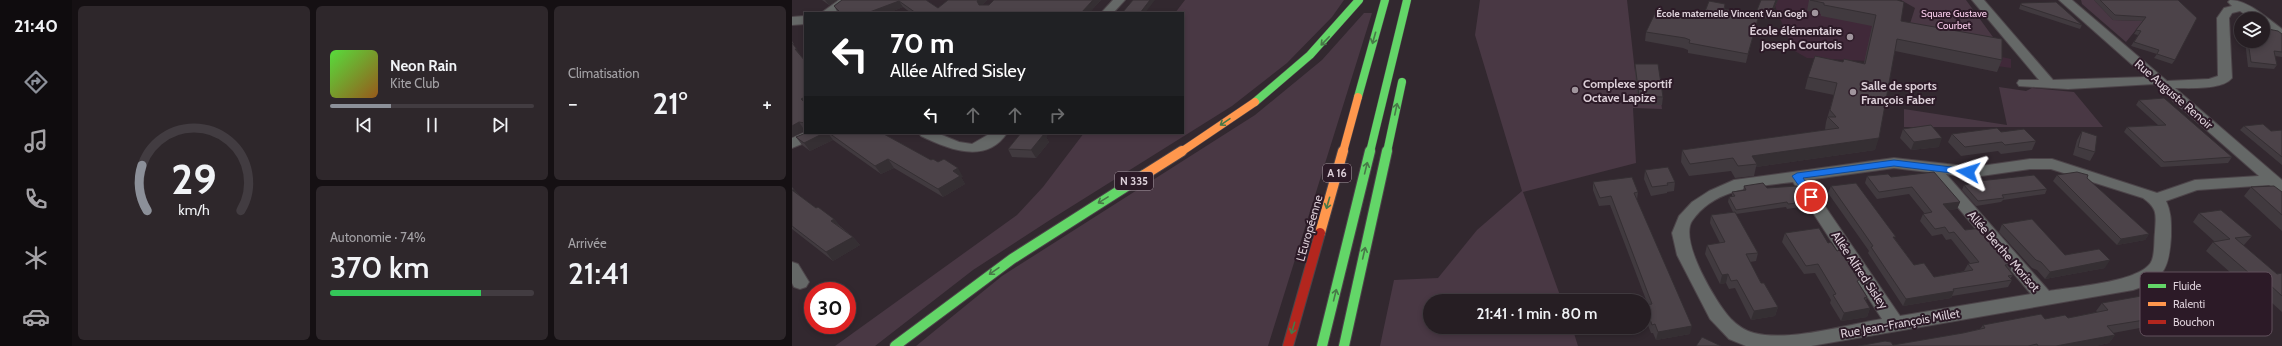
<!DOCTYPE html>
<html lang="fr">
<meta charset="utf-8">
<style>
body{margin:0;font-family:Cabin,sans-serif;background:#2e272b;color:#f1f3f6;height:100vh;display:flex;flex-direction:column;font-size:15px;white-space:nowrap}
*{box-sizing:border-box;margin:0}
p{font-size:13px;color:#a4a2a6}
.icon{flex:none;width:22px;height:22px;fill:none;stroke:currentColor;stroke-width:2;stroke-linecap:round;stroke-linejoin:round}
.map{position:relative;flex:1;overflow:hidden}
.panel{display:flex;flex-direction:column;gap:6px;padding:6px;background:#151013;width:720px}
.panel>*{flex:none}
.top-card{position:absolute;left:12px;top:12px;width:380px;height:122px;border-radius:0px;box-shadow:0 2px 6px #0003,0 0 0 1px #423c41;background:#202124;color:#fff;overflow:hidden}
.controls{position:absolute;left:1442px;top:12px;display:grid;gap:8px}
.controls a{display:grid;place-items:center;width:36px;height:36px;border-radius:50%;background:#261e23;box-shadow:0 2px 6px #0003,0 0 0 1px #423c41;font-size:20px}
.speed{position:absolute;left:12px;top:282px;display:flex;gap:8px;font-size:20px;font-weight:700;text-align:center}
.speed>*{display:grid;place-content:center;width:52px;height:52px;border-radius:50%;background:#261e23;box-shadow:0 2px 6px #0003,0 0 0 1px #423c41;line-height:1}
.speed .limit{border:6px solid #d22;background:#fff;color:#111}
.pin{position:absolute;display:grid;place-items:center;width:34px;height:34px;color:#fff;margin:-17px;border:2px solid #fff;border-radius:50%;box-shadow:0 1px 4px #0007}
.me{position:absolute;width:44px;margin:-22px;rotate:276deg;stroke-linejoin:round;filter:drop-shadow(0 0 3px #0008)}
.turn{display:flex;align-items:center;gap:14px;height:84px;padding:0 20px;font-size:18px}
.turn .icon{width:52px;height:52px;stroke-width:2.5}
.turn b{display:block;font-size:28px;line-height:34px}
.lanes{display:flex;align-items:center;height:38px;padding:0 20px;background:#0003;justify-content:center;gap:20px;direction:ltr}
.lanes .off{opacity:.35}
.big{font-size:30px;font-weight:600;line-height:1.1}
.panel .card{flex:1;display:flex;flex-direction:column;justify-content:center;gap:6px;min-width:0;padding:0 14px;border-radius:6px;background:#2e272b}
.panel .dial{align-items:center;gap:0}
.dial svg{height:104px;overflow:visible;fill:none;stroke:#423c41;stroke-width:7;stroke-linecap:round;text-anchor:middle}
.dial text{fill:#f1f3f6;stroke:none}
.song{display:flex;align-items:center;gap:12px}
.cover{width:48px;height:48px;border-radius:6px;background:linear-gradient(135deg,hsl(110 70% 55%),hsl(30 70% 35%))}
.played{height:4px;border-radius:2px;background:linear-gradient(90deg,#8c9099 30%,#423c41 30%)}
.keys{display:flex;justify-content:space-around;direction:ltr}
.heat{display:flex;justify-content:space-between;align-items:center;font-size:22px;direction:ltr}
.charge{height:6px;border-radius:3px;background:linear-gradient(90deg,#34c759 74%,#423c41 0)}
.panel .tiles{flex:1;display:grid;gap:6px;grid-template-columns:repeat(3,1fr)}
.card:first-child{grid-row:span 2}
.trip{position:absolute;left:631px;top:294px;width:228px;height:40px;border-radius:20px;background:#261e23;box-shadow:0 2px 6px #0003,0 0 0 1px #423c41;font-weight:600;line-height:40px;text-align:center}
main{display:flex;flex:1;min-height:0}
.dock{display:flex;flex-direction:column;width:72px;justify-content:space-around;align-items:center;background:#0f0c0e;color:#a4a2a6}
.dock .icon{width:28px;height:28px}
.dock .current{color:#8c9099}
.dock b{font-size:18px;color:#f1f3f6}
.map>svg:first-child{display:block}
</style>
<main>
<nav class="dock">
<b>21:40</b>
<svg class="icon current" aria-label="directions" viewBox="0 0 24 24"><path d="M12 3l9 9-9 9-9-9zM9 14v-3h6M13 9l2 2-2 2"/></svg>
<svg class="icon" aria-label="music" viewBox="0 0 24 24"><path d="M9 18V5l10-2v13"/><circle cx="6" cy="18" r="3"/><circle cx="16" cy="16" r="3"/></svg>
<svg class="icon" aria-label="phone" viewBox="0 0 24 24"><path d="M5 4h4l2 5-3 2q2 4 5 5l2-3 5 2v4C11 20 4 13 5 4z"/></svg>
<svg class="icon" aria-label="climate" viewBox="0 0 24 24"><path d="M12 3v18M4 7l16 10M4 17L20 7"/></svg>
<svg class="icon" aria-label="car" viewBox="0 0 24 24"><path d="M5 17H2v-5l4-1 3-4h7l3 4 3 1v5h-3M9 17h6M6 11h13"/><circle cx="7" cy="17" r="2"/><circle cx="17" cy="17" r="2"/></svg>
</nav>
<section class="panel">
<div class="tiles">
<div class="card dial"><svg viewBox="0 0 100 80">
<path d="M14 69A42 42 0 1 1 86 69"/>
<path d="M14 69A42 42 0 0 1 10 34" stroke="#8c9099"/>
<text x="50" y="56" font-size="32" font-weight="700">29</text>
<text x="50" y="72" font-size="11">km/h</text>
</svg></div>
<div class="card">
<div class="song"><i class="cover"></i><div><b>Neon Rain</b><p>Kite Club</p></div></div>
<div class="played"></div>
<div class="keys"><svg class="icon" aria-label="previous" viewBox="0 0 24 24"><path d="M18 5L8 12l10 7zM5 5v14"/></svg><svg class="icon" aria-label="pause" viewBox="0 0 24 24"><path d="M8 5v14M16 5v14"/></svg><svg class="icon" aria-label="next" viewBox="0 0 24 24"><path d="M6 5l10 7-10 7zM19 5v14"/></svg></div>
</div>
<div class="card"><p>Climatisation</p>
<div class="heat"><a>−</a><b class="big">21°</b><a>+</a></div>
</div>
<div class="card"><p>Autonomie · 74%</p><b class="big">370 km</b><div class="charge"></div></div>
<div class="card"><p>Arrivée</p><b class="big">21:41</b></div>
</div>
</section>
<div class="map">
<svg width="1490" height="346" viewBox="0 0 1490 346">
<rect width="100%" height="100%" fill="#32282f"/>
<path fill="#402939" d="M 985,0 L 1061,0 L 1105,34 L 1219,59 L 1219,68 L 1205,66 L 1205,72 L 1186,68 L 1186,65 L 1178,63 L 1178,66 L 1122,54 L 1122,52 L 1102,48 L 1077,61 L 1015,58 L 1001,50 L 983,6 Z"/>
<path fill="#493844" d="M 393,0 L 552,0 L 540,17 L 495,63 L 440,106 L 261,218 L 181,270 L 83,346 L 43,346 L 225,215 L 251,187 L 292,133 L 391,133 L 391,13 L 383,13 Z
M 688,0 L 835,0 L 843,72 L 865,72 L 870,109 L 841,108 L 844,163 L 731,192 L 770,301 L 638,301 L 638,327 L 780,327 L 786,346 L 588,346 L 602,280 L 646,278 L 685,230 L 730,191 L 683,35 Z
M 1109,0 L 1174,0 L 1209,48 L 1116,30 L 1123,8 Z
M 1289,0 L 1302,0 L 1321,20 L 1351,21 L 1334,42 L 1290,4 Z
M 572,13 L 580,13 L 476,346 L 124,346 L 210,276 L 463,115 L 530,60 Z
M 1207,87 L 1234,91 L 1240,88 L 1282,92 L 1311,127 L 1112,127 L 1112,109 L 1215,125 Z"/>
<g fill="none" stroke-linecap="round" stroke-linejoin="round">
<g stroke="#4c4449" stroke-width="2">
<path id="street" d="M 47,0 L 61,0 L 43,13 L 29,13 Z
M 321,0 L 333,0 L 321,13 L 309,13 Z
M 1180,0 L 1192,0 L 1261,80 L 1354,77 L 1267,0 L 1280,0 L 1375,81 L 1417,79 L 1426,76 L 1425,18 L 1432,8 L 1440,6 L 1436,2 L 1438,0 C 1456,0 1475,18 1490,29 L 1490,38 L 1471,26 L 1471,19 L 1460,19 L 1448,11 L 1440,13 L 1437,18 L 1440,78 C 1431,90 1397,88 1383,88 L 1490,180 L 1490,193 L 1477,185 L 1405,190 L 1374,201 C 1380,214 1379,224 1379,237 C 1377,268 1372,280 1341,290 L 1019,346 L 954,346 L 937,339 L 918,319 L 885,255 L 880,233 L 887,216 L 900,202 L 917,191 L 942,180 L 1102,158 L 1182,167 L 1238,159 L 1260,159 L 1365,193 L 1403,180 L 1467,176 L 1362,84 L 1276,89 L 1227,86 L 1225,83 L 1227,80 L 1247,80 ZM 1102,168 L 1136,172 L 1239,294 L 1108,316 L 1015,180 ZM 1238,169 L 1259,169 L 1351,198 C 1366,209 1364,214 1363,232 C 1362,240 1363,252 1360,260 C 1352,282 1279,287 1257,291 L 1154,174 L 1182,177 ZM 1001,182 L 1090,319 C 1054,325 997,342 962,333 C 953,331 945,325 939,319 C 924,303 887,241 900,221 C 922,188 966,186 1001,182 Z
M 13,16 L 13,24 L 0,25 L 0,17 Z
M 13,132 L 31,133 L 29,136 L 0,148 L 0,138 Z
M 127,133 L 145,133 L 167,142 L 180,144 L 199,133 L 215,133 C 194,165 156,149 129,136 Z
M 0,262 L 6,264 L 17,282 L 14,287 L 8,289 L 2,287 L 0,283 Z"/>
</g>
<g stroke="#4c4449" stroke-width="9">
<path id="fast-far1" d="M 566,97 L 593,0
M 463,102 L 518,55 L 567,0
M 578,152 L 615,0
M 595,152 L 610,82"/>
</g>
<g stroke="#4c4449" stroke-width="12">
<path id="fast" d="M 103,346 L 220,259 L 352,175
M 530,346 L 578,151
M 552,346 L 595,151"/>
</g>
<g stroke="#4c4449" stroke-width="9">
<path id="slow-far1" d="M 389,152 L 463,102
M 551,152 L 566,97"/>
</g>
<g stroke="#4c4449" stroke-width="12">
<path id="slow" d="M 352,175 L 390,151
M 528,233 L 551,151"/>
</g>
<g stroke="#4c4449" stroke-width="12">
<path id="jam" d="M 496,346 L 528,233"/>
</g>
<use href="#street" fill="#656867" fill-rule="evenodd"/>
<use href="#fast-far1" stroke="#63d668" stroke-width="8"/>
<use href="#fast" stroke="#63d668" stroke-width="10"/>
<use href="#slow-far1" stroke="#ff974d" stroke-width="8"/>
<use href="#slow" stroke="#ff974d" stroke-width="10"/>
<use href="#jam" stroke="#b3261e" stroke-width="10"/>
</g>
<path fill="#413a3f" d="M 30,0 L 45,0 L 37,5 Z
M 50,0 L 134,0 L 146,8 L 156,0 L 195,0 L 190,5 L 309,0 L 297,13 L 119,13 L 111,7 L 96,13 L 46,13 L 42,6 Z
M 986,0 L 977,19 L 966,17 L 954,63 L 896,53 L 896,50 L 891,48 L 853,41 L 854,32 L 911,17 L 933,4 L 933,9 L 964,14 L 965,10 Z
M 1017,0 L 1105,0 L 1109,21 L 1210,60 L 1205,72 L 1103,51 L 1083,150 L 964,167 L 962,176 L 943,178 L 939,171 L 897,176 L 889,162 L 890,150 L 1034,130 L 1033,129 L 1034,122 L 1042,95 L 1013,89 L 1016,77 L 1051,62 L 1072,63 L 1080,26 L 1029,16 L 1029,14 L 1015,11 Z
M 1302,0 L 1386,0 L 1383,60 L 1380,64 L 1362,58 L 1365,54 L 1339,46 L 1346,35 L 1342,34 L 1351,21 L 1321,20 Z
M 1229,3 L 1290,25 L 1288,29 L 1227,9 Z
M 1490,34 L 1490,57 L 1483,56 L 1485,65 L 1482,69 L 1456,67 L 1453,41 L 1471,41 Z
M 0,41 L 2,44 L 1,45 L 13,61 L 13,131 L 0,137 Z
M 843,64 L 871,97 L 870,105 L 846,105 L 843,72 Z
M 1347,100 L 1440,157 L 1436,163 L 1369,167 L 1332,132 L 1335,127 L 1366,125 L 1344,105 Z
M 1452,126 L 1479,131 L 1490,130 L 1490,165 L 1448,130 Z
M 1111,129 L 1147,147 L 1119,150 L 1108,138 Z
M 1290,131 L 1303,152 L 1298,161 L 1281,155 L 1285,140 Z
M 1209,132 L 1244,141 L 1240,150 L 1209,154 L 1206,151 L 1169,156 L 1156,142 L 1160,134 Z
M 14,133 L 90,133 L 139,160 L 171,177 L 169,177 L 173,184 L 151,197 L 102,168 L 89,174 L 41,140 L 18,151 L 10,145 L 4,137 Z
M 229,133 L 257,133 L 254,137 L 257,142 L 244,158 L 220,157 L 216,149 Z
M 853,170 L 883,182 L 882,191 L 875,192 L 875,193 L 859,196 L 852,179 Z
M 1265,175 L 1295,178 L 1357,234 L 1353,240 L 1325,245 L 1261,181 Z
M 1075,176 L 1099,177 L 1168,202 L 1165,209 L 1156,210 L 1173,230 L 1221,264 L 1218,271 L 1221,275 L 1218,279 L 1220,280 L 1216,287 L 1160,296 L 1159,298 L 1111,306 L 1076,253 L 1077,251 L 1036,193 L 1039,186 L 1103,239 L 1122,265 L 1142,277 L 1173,271 L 1172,271 L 1176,264 L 1178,263 L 1159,239 L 1154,240 L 1150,234 L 1140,236 L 1128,221 L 1131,214 L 1133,214 L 1117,194 L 1085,199 L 1073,183 Z
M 1187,181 L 1255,189 L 1253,194 L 1211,200 L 1209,202 L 1184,206 L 1170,190 L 1172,185 L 1186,183 Z
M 801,182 L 846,192 L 845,200 L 898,334 L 864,340 L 861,333 L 859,333 L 852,315 L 853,305 L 856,305 L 818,205 L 807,206 L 801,190 Z
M 952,186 L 975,188 L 1015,202 L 1014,206 L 995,209 L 994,207 L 944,214 L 966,253 L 964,261 L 958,262 L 969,283 L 986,307 L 983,316 L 959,320 L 943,288 L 937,289 L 934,283 L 928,284 L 913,254 L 915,245 L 928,243 L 918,223 L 919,215 L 941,212 L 936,202 L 937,197 L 940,197 L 940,192 L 951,191 Z
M 0,187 L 8,196 L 24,208 L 42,219 L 49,227 L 61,237 L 68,245 L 41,261 L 0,229 Z
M 1459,187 L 1490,192 L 1490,231 L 1452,196 Z
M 1407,213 L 1460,236 L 1452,245 L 1451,245 L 1485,274 L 1490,273 L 1490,312 L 1470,294 L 1464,295 L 1414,251 L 1421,242 L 1423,242 L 1401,222 Z
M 1210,224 L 1273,255 L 1313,268 L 1253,279 L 1245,270 L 1240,268 L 1207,232 Z
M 993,233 L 1036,243 L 1066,283 L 1075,297 L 1074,301 L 1078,308 L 1075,317 L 1049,321 L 1038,303 L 1039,300 L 1023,273 L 1012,274 L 990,242 Z
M 1456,302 L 1448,311 L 1434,313 L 1427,322 L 1412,325 L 1411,327 L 1372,334 L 1364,325 L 1321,333 L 1323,335 L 1317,343 L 1303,346 L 1066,346 L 1101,345 L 1171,333 L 1188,329 L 1191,325 L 1253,319 L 1276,318 L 1305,312 L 1304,311 L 1310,303 Z"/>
<path fill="#352f33" d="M 33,0 L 45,0 L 37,5 Z
M 186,0 L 195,0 L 188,7 L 185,1 Z
M 301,0 L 309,0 L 297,13 L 289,13 Z
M 358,0 L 363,0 L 353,13 L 348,13 Z
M 984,0 L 986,0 L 977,19 L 979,13 Z
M 107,1 L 111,7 L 96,13 L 75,13 Z
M 967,15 L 965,24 L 954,63 L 956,54 Z
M 3,49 L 5,49 L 10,57 L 9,57 Z
M 13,97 L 13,105 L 9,99 Z
M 7,122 L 13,131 L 0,137 L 0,126 Z
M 32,133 L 36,133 L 41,140 L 18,151 L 12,143 Z
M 252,133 L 257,133 L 254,137 L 257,142 L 244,158 L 239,150 L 252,134 Z
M 1087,138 L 1083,150 L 964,167 L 965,164 L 960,156 Z
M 1150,138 L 1147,147 L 1119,150 L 1122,142 Z
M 96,159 L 102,168 L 89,174 L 83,166 Z
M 166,168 L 171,177 L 169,177 L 173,184 L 151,197 L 146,189 L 161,171 Z
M 2,189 L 8,197 L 0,190 Z
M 1168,202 L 1165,209 L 1148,211 L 1151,204 Z
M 42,219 L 49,227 L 39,221 Z
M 1357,234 L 1353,240 L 1325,245 L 1329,239 Z
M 61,237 L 68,245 L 41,261 L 34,252 Z
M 1318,260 L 1313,268 L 1253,279 L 1258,272 Z
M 936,274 L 934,283 L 928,284 L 930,275 Z
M 1162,291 L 1159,298 L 1111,306 L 1114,299 Z
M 1456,302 L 1448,311 L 1420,316 L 1428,307 Z
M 986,307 L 983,316 L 959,320 L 962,311 Z
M 1078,308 L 1075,317 L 1049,321 L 1052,313 Z
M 1434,313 L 1427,322 L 1412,325 L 1418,318 L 1416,317 Z
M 900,326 L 898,334 L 864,340 L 866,332 Z
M 1323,335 L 1317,343 L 1303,346 L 1264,346 Z"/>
<path fill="#4c4349" stroke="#352f33" d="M 50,0 L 134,0 L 146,8 L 156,0 L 186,0 L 185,1 L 187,5 L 197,5 L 202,0 L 301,0 L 289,13 L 124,13 L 107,1 L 75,13 L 49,13 L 42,6 Z
M 341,0 L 358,0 L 348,13 L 330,13 Z
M 969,0 L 984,0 L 979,13 L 965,10 Z
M 1018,0 L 1105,0 L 1112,2 L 1109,21 L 1210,39 L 1210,60 L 1105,39 L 1087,138 L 960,156 L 965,164 L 946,166 L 941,158 L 898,164 L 890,150 L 1047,128 L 1036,117 L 1044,117 L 1038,110 L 1045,83 L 1016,77 L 1023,56 L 1051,62 L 1052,59 L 1073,64 L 1084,15 L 1032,5 L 1032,3 Z
M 1308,0 L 1386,0 L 1405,18 L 1383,60 L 1365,54 L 1367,50 L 1342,42 L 1349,31 L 1344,30 L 1354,17 L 1323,15 Z
M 917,1 L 933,4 L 932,9 L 967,15 L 956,54 L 897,43 L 898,40 L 893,38 L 854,32 L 865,9 L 911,17 Z
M 1264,2 L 1290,25 L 1229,5 L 1229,3 Z
M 1471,28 L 1486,31 L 1490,34 L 1490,52 L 1482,51 L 1485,65 L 1459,62 L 1456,41 L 1471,41 Z
M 0,43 L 5,49 L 3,49 L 13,61 L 13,97 L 9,99 L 13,103 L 13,123 L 7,122 L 0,126 Z
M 843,64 L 866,64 L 871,97 L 847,96 Z
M 1372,98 L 1440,157 L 1372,162 L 1335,127 L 1374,125 L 1347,100 Z
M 1471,124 L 1479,131 L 1490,130 L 1490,157 L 1452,126 Z
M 1139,125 L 1150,138 L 1122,142 L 1111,129 Z
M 1205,128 L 1209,132 L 1232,129 L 1244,141 L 1213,145 L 1210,142 L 1173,147 L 1160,134 Z
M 1290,131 L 1305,136 L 1303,152 L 1286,147 Z
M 14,133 L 32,133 L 12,143 L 4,137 Z
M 37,133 L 90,133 L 139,160 L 141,159 L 146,162 L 152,159 L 166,168 L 161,171 L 168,176 L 146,189 L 96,159 L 83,166 Z
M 229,133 L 232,133 L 252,134 L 239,150 L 216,149 Z
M 876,167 L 883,182 L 875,183 L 876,185 L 860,187 L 853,170 Z
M 1142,172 L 1168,202 L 1151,204 L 1173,230 L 1190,228 L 1221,264 L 1213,265 L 1221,275 L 1216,276 L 1220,280 L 1161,289 L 1162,291 L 1114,299 L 1079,247 L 1081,246 L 1039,186 L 1064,183 L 1104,237 L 1101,237 L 1122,265 L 1132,263 L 1142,277 L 1181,270 L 1176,264 L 1187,262 L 1162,232 L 1157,233 L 1153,227 L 1143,229 L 1131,214 L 1140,212 L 1120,187 L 1087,192 L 1075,176 L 1096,174 L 1099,177 Z
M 1285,172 L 1296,175 L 1295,178 L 1357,234 L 1329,239 L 1265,175 Z
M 1242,175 L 1255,189 L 1210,195 L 1212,198 L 1186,201 L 1172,185 L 1189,183 L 1187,181 Z
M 840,177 L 846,192 L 842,193 L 900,326 L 866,332 L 863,324 L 860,325 L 853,305 L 860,304 L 819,196 L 808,198 L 801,182 Z
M 971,183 L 975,188 L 1005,186 L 1015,202 L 996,204 L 995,202 L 944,210 L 937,197 L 943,196 L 940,192 L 954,190 L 952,186 Z
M 1482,186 L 1490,192 L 1490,215 L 1459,187 Z
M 0,190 L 24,208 L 26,207 L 42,219 L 39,221 L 61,237 L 34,252 L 0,226 Z
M 1429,210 L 1460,236 L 1443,238 L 1485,274 L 1490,273 L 1490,296 L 1478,285 L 1472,286 L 1421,242 L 1438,239 L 1407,213 Z
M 943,212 L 966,253 L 954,254 L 969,283 L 972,283 L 986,307 L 962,311 L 945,280 L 939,281 L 936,274 L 930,275 L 915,245 L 933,242 L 919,215 Z
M 1240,219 L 1273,255 L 1307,249 L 1318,260 L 1258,272 L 1249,262 L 1244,260 L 1210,224 Z
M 1027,228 L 1036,243 L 1039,242 L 1045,251 L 1048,250 L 1067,280 L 1065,281 L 1075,297 L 1072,298 L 1078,308 L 1052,313 L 1041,295 L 1044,294 L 1026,264 L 1014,266 L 993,233 Z
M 1433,281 L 1456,302 L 1428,307 L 1434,313 L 1416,317 L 1418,318 L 1379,325 L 1371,317 L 1315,326 L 1323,335 L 1264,346 L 1246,346 L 1245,344 L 1236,346 L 1066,346 L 1093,341 L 1099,342 L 1101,345 L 1171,333 L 1193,328 L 1191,325 L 1249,314 L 1253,319 L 1273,315 L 1276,318 L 1316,310 L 1310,303 Z
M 910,337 L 929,346 L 904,346 Z"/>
<defs><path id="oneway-shaft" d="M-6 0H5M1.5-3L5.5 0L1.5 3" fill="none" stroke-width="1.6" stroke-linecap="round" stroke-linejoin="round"/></defs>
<g stroke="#487848">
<use href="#oneway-shaft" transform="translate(582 38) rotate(106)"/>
<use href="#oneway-shaft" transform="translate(533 41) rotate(134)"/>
<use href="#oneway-shaft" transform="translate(604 109) rotate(-78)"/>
<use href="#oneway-shaft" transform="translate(433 122) rotate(146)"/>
<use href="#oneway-shaft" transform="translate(574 168) rotate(-76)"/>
<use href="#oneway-shaft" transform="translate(311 200) rotate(148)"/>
<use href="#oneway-shaft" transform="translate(536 203) rotate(106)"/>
<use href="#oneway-shaft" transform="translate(572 253) rotate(-77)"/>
<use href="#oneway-shaft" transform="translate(202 271) rotate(145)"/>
<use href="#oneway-shaft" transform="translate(543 295) rotate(-76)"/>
<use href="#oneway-shaft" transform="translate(501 328) rotate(106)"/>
</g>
<path fill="#1a73e8" stroke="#114b97" d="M 1102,160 L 1176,169 L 1180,172 L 1176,175 L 1102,166 L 1011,178 L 1024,197 L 1019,200 L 1016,199 L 1000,176 L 1005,173 Z"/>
<g fill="#a0959d" stroke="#2c1a27" stroke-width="1.5">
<circle cx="1023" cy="13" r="4"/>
<circle cx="1058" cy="37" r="4"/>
<circle cx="783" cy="90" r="4"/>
<circle cx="1061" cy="92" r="4"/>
</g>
<g text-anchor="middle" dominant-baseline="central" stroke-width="4" stroke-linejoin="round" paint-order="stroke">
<g font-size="10" font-weight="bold" fill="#dccfd8" stroke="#2c1a27" text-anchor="end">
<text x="1015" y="13">École maternelle Vincent Van Gogh</text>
</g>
<g font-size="10" fill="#f8cbea" stroke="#2c1a27">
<text x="1162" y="13">Square Gustave<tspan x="1162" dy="12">Courbet</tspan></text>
</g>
<g fill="#2c1a27" stroke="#a799a3" stroke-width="1">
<rect x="531" y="164" width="28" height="18" rx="3"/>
<rect x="323" y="172" width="38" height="18" rx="3"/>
</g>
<g font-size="11" font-weight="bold" fill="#dccfd8">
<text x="545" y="173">A 16</text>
<text x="342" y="181">N 335</text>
</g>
<g font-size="12" font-weight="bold" fill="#dccfd8" stroke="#2c1a27" text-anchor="start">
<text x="1050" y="30" text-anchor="end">École élémentaire<tspan x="1050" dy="14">Joseph Courtois</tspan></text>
<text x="791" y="83">Complexe sportif<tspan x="791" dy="14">Octave Lapize</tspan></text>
<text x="1069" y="85">Salle de sports<tspan x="1069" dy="14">François Faber</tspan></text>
</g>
<g font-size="12" fill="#dccfd8" stroke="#2c1a27">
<text transform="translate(1382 94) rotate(41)">Rue Auguste Renoir</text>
<text transform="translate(517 228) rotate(-74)">L'Européenne</text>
<text transform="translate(1212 251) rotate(49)">Allée Berthe Morisot</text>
<text transform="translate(1068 270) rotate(56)">Allée Alfred Sisley</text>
<text transform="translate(1108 323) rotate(-10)">Rue Jean-François Millet</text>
</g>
</g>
<rect x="1348" y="272" width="132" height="64" rx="6" fill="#2c1a27" stroke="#61505c" stroke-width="1"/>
<rect x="1356" y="284" width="18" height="4" fill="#63d668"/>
<rect x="1356" y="302" width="18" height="4" fill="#ff974d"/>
<rect x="1356" y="320" width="18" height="4" fill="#b3261e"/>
<g font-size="11" fill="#dccfd8">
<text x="1381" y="290">Fluide</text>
<text x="1381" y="308">Ralenti</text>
<text x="1381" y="326">Bouchon</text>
</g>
</svg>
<div class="controls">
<a><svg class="icon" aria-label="layers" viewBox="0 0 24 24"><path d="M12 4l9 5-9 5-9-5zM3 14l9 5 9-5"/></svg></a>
</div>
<div class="speed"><div class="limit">30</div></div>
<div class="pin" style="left:1019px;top:197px;background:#d93025"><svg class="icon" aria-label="arrive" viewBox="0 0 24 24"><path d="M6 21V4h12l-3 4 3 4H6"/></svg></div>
<svg class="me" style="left:1176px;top:172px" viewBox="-20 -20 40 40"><path d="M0-17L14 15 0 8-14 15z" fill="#1a73e8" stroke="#fff" stroke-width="4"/></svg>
<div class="trip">21:41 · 1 min · 80 m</div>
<div class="top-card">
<div class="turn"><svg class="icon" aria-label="left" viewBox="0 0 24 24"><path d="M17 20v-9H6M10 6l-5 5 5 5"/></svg><div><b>70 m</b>Allée Alfred Sisley</div></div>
<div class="lanes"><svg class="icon" aria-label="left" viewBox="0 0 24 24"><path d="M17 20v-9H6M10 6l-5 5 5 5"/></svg><svg class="icon off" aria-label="ahead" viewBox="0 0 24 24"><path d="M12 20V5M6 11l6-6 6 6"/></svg><svg class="icon off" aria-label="ahead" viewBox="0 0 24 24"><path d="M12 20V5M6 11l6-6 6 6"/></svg><svg class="icon off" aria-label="right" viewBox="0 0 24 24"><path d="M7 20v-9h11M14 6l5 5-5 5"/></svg></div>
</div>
</div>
</main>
